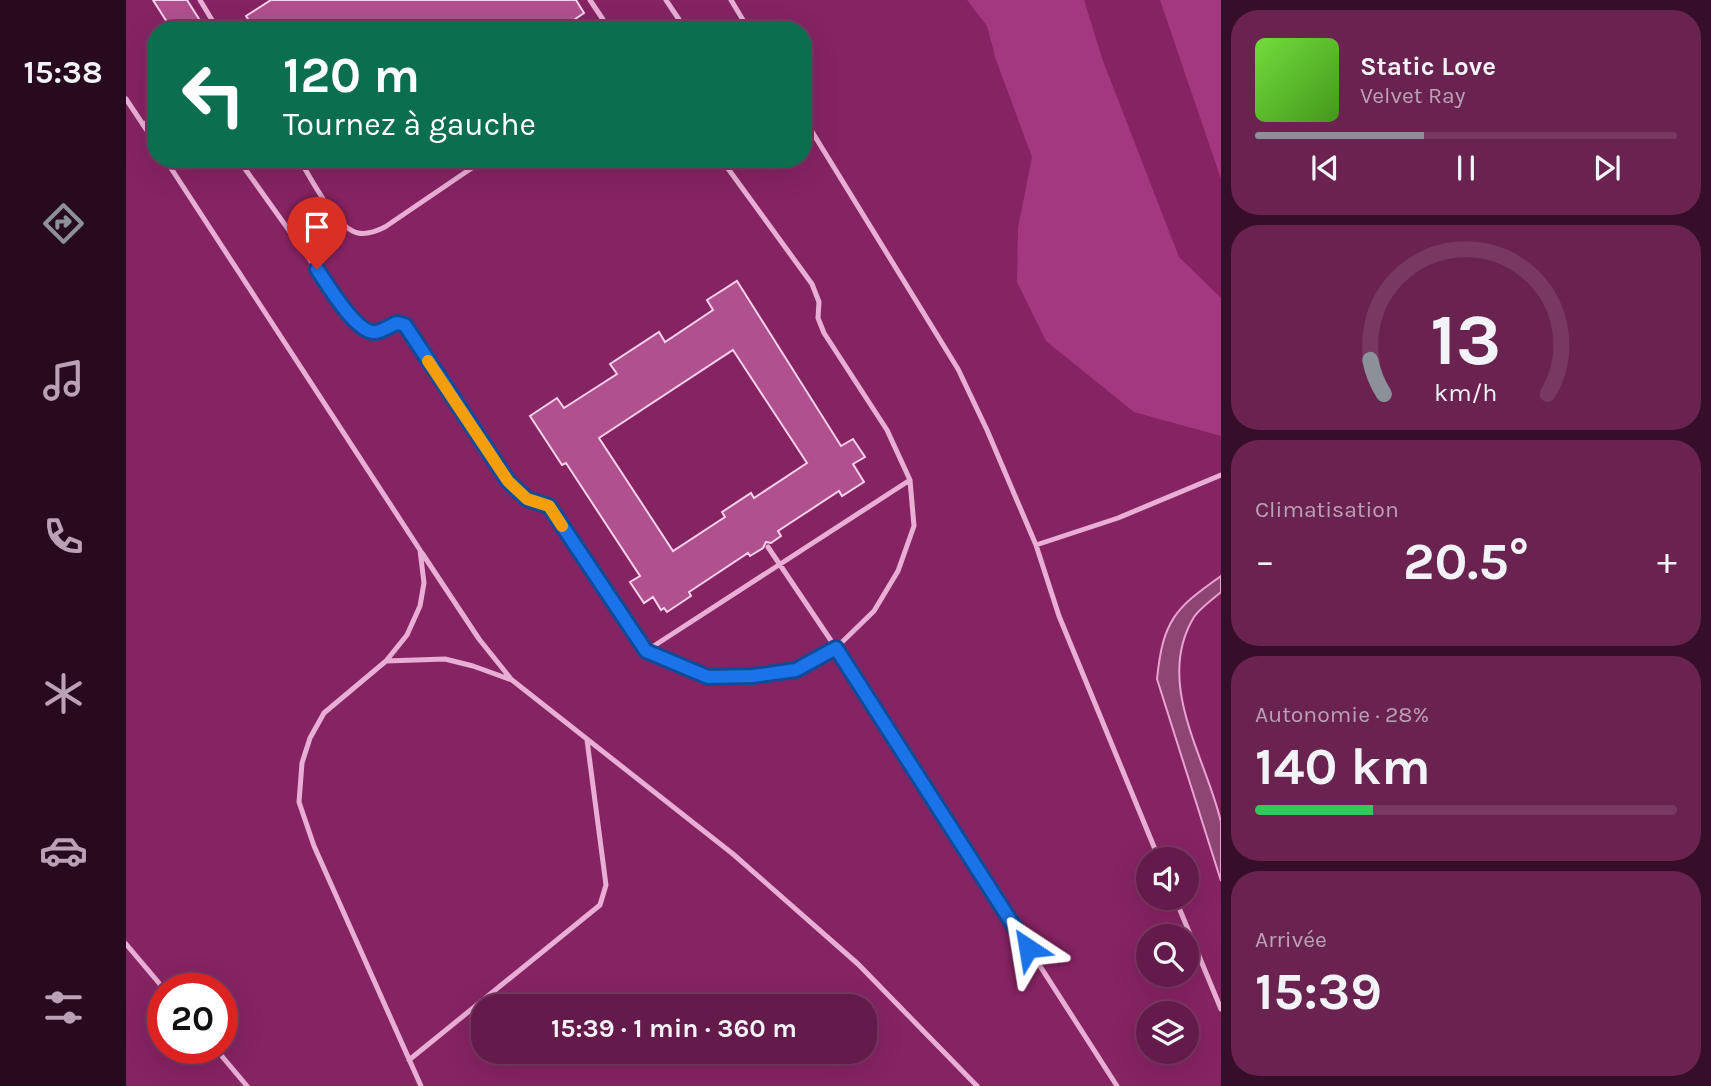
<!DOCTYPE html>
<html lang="fr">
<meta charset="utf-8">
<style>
body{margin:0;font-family:Karla,sans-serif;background:#6a2351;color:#f1f3f6;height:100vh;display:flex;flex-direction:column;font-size:26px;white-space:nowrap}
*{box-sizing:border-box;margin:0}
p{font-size:23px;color:#bba1b5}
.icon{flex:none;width:38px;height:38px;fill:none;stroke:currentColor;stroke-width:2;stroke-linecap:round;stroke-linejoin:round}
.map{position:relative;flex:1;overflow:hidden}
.details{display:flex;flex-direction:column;gap:10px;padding:10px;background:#370e29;width:490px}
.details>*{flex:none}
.guide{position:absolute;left:21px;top:21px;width:665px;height:147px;border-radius:28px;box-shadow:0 7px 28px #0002,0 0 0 2px #783862;background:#0b6e4f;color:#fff;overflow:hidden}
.controls{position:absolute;left:1010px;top:847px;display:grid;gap:14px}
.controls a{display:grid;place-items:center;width:63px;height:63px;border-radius:50%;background:#641a4a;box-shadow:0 7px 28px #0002,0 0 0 2px #783862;font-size:35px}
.speed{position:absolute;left:21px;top:973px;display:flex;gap:14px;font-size:35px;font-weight:700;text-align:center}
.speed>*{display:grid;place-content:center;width:91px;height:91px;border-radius:50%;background:#641a4a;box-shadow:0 7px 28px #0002,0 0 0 2px #783862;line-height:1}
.speed .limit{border:10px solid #d22;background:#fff;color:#111}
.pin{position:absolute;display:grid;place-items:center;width:60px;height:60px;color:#fff;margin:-72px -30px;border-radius:50% 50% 50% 0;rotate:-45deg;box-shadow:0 0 7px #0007}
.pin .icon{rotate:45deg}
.me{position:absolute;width:77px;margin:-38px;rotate:327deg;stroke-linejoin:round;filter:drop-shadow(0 0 5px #0008)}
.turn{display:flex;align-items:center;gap:24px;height:147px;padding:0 21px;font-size:32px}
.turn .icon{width:91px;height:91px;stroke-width:2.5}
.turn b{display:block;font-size:49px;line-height:60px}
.big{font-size:52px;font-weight:700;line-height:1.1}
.details .widget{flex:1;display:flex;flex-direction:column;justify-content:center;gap:10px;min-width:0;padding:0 24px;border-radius:28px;background:#6a2351}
.details .dial{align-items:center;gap:0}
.dial svg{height:182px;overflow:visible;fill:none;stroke:#783862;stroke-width:7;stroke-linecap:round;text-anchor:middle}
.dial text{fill:#f1f3f6;stroke:none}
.song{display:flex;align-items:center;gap:21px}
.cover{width:84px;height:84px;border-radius:10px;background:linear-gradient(135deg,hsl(100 70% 55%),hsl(100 70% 35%))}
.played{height:7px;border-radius:4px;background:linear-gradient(90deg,#8c9099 40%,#783862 40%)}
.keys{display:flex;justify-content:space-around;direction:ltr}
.heat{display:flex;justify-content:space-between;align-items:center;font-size:38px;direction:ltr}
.charge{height:10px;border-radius:5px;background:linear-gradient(90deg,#34c759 28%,#783862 0)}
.trip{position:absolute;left:345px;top:994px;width:406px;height:70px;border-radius:28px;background:#641a4a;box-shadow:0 7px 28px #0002,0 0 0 2px #783862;font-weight:700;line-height:70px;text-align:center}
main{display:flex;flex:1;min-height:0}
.tabs{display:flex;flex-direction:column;width:126px;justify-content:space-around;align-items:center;background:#280a1e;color:#bba1b5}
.tabs .icon{width:49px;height:49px}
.tabs .active{color:#8c9099}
.tabs b{font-size:32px;color:#f1f3f6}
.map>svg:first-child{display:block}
</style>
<main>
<nav class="tabs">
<b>15:38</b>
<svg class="icon active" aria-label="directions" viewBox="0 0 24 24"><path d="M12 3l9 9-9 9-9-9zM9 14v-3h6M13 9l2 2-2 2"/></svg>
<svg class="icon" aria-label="music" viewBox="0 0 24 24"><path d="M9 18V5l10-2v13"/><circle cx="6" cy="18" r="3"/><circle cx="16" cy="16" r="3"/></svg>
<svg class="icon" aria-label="phone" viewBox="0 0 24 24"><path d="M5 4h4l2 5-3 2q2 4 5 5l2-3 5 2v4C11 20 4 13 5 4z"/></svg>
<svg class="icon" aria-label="climate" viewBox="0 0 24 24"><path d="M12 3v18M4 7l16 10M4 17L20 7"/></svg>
<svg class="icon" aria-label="car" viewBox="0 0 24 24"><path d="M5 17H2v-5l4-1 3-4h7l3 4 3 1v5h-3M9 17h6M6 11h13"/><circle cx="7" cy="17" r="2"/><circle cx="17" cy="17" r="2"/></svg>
<svg class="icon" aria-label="filters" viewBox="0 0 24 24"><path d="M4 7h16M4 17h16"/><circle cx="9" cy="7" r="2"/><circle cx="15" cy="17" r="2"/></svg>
</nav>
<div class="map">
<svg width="1095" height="1086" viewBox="0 0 1095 1086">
<rect width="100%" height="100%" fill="#862363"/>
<path fill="#a3387e" d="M 841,0 L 958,0 L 977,61 L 1053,257 L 1095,298 L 1095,436 L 1008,412 L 920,341 L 891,282 L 892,228 L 906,157 L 870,60 L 861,26 Z
M 1034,0 L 1095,0 L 1095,179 Z"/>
<path fill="#8d4673" stroke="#eaa2d2" stroke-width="2" d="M 1095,576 L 1095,592 C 1087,599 1074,608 1068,617 C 1028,683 1080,757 1095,822 C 1095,840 1095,863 1095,881 L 1031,679 C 1037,621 1048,609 1095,576 Z"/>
<path fill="#b0508e" stroke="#f7d2ea" stroke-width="2" fill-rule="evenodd" d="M 27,0 L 61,0 L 80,30 L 46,30 Z
M 145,0 L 450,0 L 458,13 L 433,30 L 129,30 L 120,16 Z
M 611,281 L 715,446 L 727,439 L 739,457 L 727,464 L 738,482 L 716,496 L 713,491 L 652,531 L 655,536 L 645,543 L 640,542 L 637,548 L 624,556 L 622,553 L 563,592 L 565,596 L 541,612 L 538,608 L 535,610 L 527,597 L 518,603 L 504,582 L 514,576 L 440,463 L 436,465 L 404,416 L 431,398 L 438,408 L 491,374 L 484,364 L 533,332 L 539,342 L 587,310 L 581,300 ZM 607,350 L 681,463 L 628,498 L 625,493 L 596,512 L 599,517 L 547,551 L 473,438 Z"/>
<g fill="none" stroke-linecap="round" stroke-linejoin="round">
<path stroke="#e9aed5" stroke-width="5" d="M 74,0 L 92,30
M 464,0 L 484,30
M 540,0 L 560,30
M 605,0 L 623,30
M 0,99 L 30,144
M 677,117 L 832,369 L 861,430 L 910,545 L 933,616 L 1033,859
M 17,125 L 30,115
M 39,159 L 294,550 L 298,583 L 294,606 L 281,635 L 260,661 L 198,713 L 184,738 L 176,763 L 173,802 L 188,846 L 295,1086
M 112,159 L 222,313 C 242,335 244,334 271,322 L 279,325 L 382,481 L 401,499 L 423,506 L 520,651 L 582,677 L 627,676 L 670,670 L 710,648 L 748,611 L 772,571 L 788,526 L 784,480 L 761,430 L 698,333 L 692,318 L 693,302 L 686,284 L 595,159
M 173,159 C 185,178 210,229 232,233 C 241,235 251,231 259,227 L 359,159
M 910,545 L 992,518 L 1095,475
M 642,547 L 710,648 L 991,1086
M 296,553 L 353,639 L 385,679
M 520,651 L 784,480
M 260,661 L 319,659 L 347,666 L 386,680 L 607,854 L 732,964 L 851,1086
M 1049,898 L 1095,1009
M 0,944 L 38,989
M 89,1048 L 121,1086
M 283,1060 L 474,905 L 480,885 L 461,740"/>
</g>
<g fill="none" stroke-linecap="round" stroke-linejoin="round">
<g stroke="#114b97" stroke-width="18">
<path id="route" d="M 191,269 C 201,284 231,335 250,332 C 257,331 265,325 271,323 L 279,325 L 382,481 L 401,499 L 423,506 L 520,651 L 582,677 L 627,676 L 670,670 L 710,648 L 902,948"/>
</g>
<use href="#route" stroke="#1a73e8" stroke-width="12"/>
<path stroke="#f59e0b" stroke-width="12" d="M 302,361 L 382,481 L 401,499 L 423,506 L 436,526"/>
</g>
</svg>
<div class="controls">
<a><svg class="icon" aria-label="sound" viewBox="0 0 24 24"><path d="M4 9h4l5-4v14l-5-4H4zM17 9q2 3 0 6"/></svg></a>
<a><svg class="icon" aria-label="search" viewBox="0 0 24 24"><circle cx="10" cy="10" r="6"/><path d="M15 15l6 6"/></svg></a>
<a><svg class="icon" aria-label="layers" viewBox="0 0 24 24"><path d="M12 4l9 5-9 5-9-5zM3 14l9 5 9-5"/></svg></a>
</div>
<div class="speed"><div class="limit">20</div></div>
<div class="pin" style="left:191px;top:269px;background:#d93025"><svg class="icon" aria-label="arrive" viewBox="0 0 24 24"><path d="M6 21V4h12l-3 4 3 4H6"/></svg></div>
<svg class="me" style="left:902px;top:948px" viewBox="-20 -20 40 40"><path d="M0-17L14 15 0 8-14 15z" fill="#1a73e8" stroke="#fff" stroke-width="4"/></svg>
<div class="trip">15:39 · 1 min · 360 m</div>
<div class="guide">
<div class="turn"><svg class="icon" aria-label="left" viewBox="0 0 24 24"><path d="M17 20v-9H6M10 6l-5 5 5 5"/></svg><div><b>120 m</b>Tournez à gauche</div></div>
</div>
</div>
<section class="details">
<div class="widget">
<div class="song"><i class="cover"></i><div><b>Static Love</b><p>Velvet Ray</p></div></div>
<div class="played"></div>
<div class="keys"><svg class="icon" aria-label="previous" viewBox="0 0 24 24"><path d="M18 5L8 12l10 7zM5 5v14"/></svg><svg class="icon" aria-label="pause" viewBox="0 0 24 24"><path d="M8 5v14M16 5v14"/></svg><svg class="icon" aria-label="next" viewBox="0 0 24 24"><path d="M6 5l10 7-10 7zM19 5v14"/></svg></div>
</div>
<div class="widget dial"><svg viewBox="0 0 100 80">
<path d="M14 69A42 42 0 1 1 86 69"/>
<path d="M14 69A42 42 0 0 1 8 54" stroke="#8c9099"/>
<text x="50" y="56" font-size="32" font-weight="700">13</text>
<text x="50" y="72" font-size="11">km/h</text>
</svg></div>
<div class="widget"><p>Climatisation</p>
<div class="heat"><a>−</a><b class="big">20.5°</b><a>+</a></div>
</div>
<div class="widget"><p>Autonomie · 28%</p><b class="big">140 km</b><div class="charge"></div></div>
<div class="widget"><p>Arrivée</p><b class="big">15:39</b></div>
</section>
</main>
